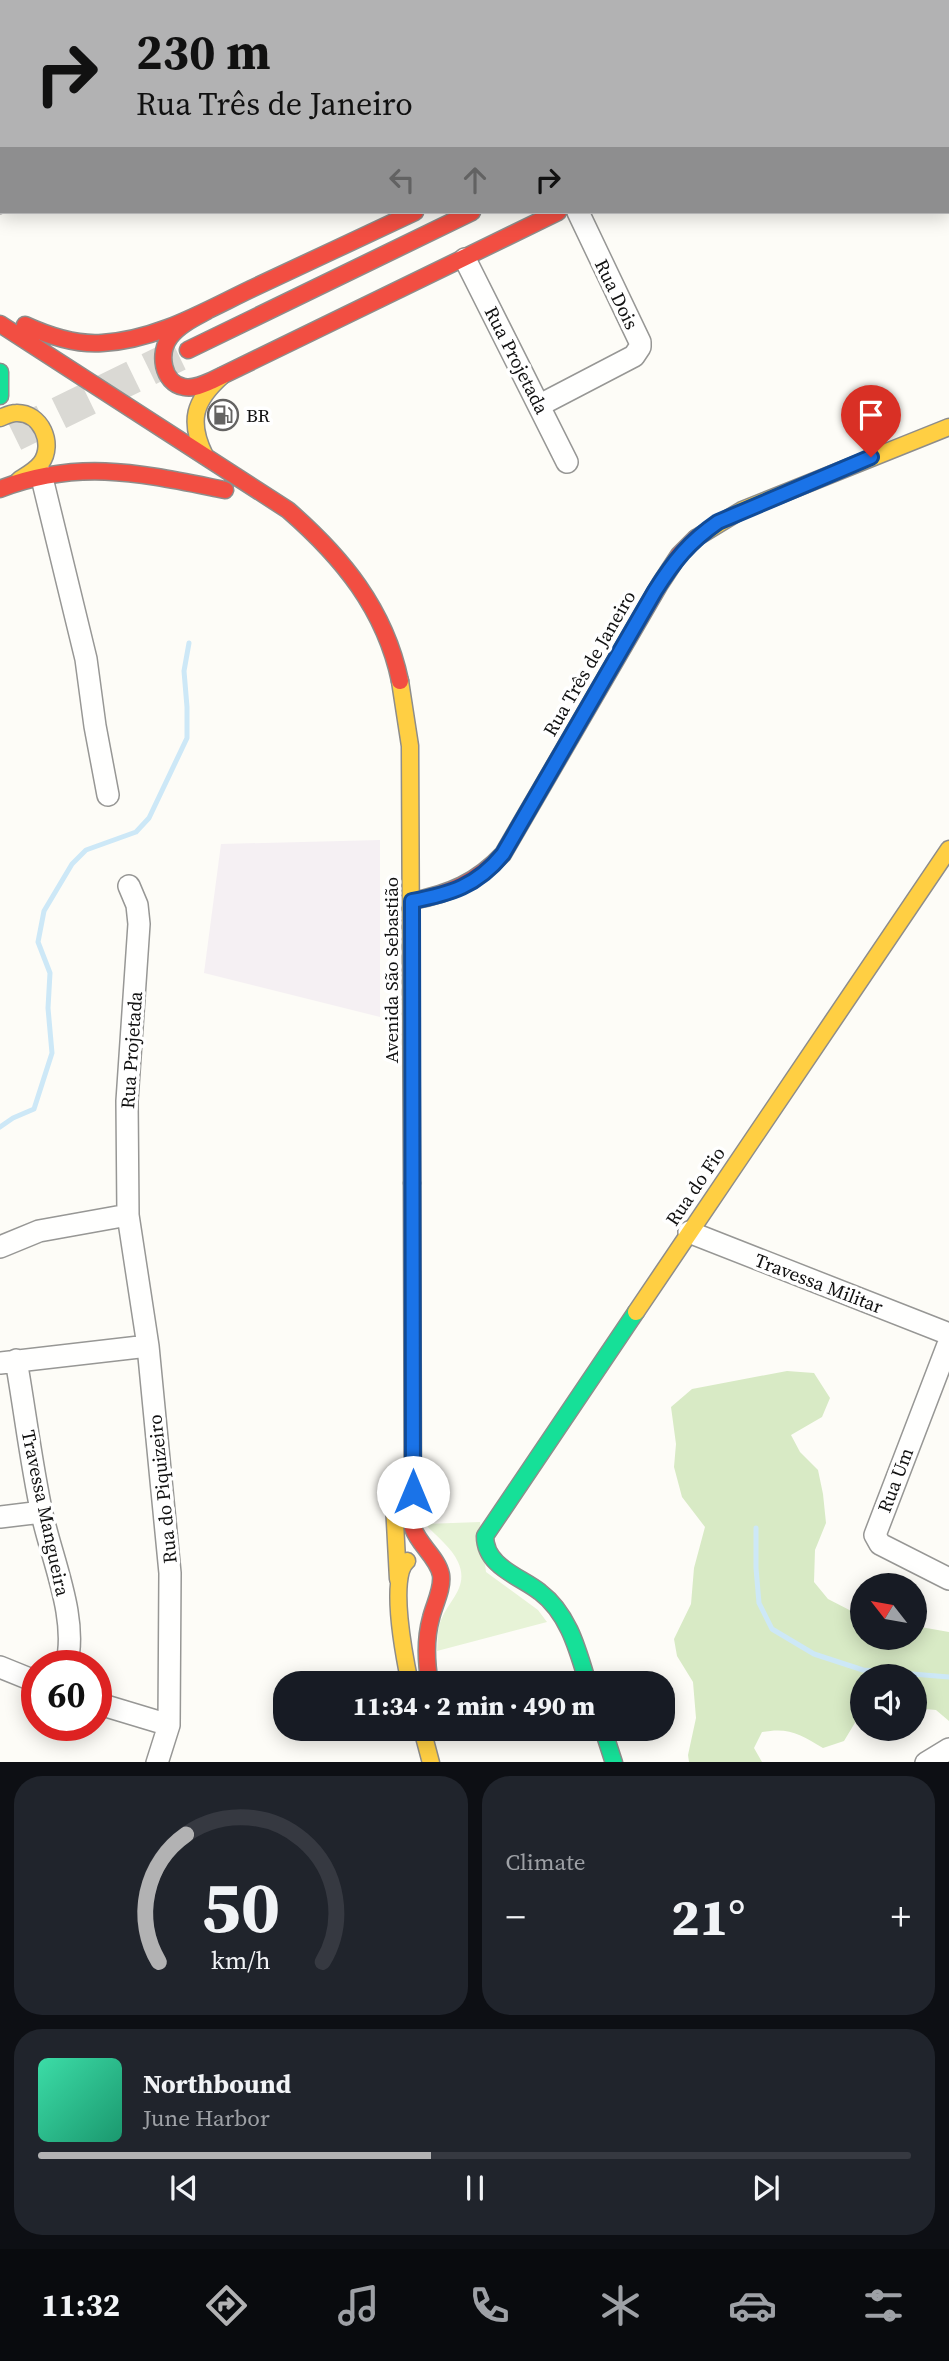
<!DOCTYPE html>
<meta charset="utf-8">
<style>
body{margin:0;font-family:"Source Serif 4",serif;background:#20242c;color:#f1f3f6;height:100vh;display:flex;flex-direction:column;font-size:26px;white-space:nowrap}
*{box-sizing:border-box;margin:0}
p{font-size:23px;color:#9ea1a6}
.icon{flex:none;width:38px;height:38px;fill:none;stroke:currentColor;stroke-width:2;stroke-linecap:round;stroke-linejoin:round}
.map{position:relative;height:1762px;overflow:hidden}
.drawer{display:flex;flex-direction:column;gap:14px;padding:14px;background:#0d0f14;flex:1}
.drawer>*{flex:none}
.top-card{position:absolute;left:0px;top:0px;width:950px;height:214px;box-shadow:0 4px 18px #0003;background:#b2b2b3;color:#111;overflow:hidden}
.needle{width:46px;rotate:301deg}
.controls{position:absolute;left:850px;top:1573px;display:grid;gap:14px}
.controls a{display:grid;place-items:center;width:77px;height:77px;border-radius:50%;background:#171b24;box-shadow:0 4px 18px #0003;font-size:35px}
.speed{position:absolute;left:21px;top:1650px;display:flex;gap:14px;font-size:35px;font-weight:700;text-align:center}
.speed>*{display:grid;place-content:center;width:91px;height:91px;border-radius:50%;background:#171b24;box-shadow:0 4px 18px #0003;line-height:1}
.speed .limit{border:10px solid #d22;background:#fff;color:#111}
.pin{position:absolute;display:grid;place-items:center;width:60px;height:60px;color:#fff;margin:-72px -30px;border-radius:50% 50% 50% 0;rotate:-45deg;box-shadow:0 0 7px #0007}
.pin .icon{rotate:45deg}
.me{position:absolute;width:77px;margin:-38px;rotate:0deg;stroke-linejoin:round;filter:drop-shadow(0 0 5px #0008)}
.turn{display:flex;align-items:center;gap:24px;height:147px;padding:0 21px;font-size:32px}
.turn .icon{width:91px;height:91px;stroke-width:2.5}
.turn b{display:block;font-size:49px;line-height:60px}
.lanes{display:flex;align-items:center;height:66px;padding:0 21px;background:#0003;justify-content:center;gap:35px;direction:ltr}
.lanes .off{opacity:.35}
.big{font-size:52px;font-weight:800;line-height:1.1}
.drawer .card{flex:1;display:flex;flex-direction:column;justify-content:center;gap:10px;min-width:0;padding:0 24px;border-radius:28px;background:#20242c}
.drawer .dial{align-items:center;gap:0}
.dial svg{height:182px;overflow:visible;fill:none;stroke:#363941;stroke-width:7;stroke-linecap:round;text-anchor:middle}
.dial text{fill:#f1f3f6;stroke:none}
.song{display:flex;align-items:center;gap:21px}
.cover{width:84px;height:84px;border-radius:10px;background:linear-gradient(135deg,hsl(160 70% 55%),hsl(160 70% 35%))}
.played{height:7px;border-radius:4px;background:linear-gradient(90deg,#b2b2b3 45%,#363941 45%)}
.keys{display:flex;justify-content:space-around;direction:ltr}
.heat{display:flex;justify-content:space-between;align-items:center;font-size:38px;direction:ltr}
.drawer .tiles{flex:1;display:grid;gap:14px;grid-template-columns:1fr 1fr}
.card:last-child{grid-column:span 2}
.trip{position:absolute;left:273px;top:1671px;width:402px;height:70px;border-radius:28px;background:#171b24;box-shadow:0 4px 18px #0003;font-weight:800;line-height:70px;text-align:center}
.tab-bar{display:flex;height:112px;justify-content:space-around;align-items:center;background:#090b0e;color:#9ea1a6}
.tab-bar .icon{width:49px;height:49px}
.tab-bar .current{color:#b2b2b3}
.tab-bar b{font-size:32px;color:#f1f3f6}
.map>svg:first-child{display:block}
</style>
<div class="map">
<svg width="949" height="1763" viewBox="0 0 949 1763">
<rect width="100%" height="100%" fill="#fdfcf7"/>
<path fill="#f5f0f3" d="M 380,840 L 380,1017 L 204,973 L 221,844 Z"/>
<path fill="#e7f3d7" d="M 480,1522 L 486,1572 L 538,1610 L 547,1622 L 437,1651 C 438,1642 437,1631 440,1623 C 447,1601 470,1588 458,1562 C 452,1548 436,1536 425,1524 Z"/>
<path fill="#d8eac5" d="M 787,1371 L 814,1373 L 830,1398 L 822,1417 L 791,1435 L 800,1452 L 818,1470 L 823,1494 L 826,1523 L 815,1550 L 814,1582 L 828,1599 L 863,1617 L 863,1638 L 915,1638 L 915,1626 L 949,1632 L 949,1721 L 936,1710 L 915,1708 L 915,1676 L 863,1676 L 863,1716 L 856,1721 L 844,1741 L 823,1748 C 800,1734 789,1727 762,1732 L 754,1748 L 762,1762 L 689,1762 L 688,1755 L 696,1718 L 693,1682 L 677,1656 L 674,1639 L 691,1604 L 694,1568 L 705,1527 L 682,1497 L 674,1467 L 676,1444 L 671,1407 L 692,1389 Z"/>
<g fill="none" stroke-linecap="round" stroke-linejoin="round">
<path stroke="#cde8f7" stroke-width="5" d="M 0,1127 L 13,1118 L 34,1109 L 52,1053 L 48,1008 L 50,973 L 38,942 L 44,911 L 72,864 L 86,850 L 136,832 L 149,818 L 187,738 L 187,707 L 184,671 L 189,643
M 756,1528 L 756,1568 L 759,1603 L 772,1629 L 814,1654 L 863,1670 L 949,1677"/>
<path stroke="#dad9d4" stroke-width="33" stroke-dasharray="33 17" stroke-linecap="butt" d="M 14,435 L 188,350"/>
<g stroke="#979795" stroke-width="24">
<path id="street" d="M 338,2 L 339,0
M 553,2 L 554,0
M 465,259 L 567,462
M 540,405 L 634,356 L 640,347 L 640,342 L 578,212
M 41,474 L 86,659 L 95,726 L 108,795
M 129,886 L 137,905 L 139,924 L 127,1101 L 128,1215 L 148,1346 L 170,1573 L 169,1725 L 157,1763
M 689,1232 L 949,1334
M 0,1247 L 39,1231 L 128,1215
M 949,1342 L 875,1535 L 880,1544 L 949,1579
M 16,1360 C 25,1411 31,1463 42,1514 C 52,1560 79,1620 66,1666
M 0,1363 L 148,1346
M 0,1517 L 42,1512
M 0,1667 L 37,1682
M 96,1703 L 169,1725
M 926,1763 L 949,1749"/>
</g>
<g stroke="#8e8d8b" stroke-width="19">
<path id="fast" d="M 948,10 L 949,10
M 0,372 L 0,396
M 588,1684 C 578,1651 569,1614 540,1592 C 520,1576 485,1567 485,1536 L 636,1312
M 603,1729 L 614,1763"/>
</g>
<g stroke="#8e8d8b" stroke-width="19">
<path id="slow" d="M 125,2 L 126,0
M 0,418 C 5,416 11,413 16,413 C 41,412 55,444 41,463 C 36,470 27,475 19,480
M 205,456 C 188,421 194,401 222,376
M 696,538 L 742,510 L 949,427
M 400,681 L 410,746 L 412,1183
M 636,1312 L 949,849
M 394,1504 L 398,1579
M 407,1561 C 388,1576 405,1660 410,1684
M 422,1729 L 431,1763"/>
</g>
<g stroke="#8e8d8b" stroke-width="19">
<path id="jam" d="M 900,2 L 904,0
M 0,205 L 2,202
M 207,311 C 194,318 179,325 170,337 C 158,353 162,383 184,387 C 193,389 202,385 211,381 L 558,212
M 0,324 L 288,510 C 342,557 385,609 400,681
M 25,325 C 49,336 75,345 102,343 C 156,340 203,312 251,289 C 306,263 360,238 415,212
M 188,350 L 472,212
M 0,489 C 80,458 144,474 225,490
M 412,901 C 449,894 477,882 503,854 L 660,584 L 679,555 L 696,538
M 412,1183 L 413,1528 C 419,1545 438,1558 441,1575 C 443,1589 434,1605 431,1618 C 425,1640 426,1662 430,1684"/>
</g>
<use href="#street" stroke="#fffffe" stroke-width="21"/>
<use href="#fast" stroke="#16e098" stroke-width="16"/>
<use href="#slow" stroke="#ffcf43" stroke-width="16"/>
<use href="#jam" stroke="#f24e42" stroke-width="16"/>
</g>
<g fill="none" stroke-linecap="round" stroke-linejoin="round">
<g stroke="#114b97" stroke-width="18">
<path id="route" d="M 413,1492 L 412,901 C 450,894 477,886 503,854 L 655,591 C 674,561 689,542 718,522 L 871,457"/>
</g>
<use href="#route" stroke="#1a73e8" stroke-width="12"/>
</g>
<defs>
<g id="fuel-ring" transform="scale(1.575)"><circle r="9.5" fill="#fff" stroke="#646362" stroke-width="1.5"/><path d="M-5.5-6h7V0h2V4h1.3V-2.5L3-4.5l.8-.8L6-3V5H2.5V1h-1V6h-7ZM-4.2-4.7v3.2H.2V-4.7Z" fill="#646362"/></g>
</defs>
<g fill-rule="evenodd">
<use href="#fuel-ring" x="223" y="415"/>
</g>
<g text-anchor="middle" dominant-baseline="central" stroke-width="7" stroke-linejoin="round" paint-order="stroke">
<g font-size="19" fill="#111" stroke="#fff">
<text transform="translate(617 294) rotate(64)">Rua Dois</text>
<text transform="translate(517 360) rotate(63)">Rua Projetada</text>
<text transform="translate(589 663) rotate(-60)">Rua Três de Janeiro</text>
<text transform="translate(391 970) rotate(-90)">Avenida São Sebastião</text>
<text transform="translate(131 1050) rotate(-86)">Rua Projetada</text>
<text transform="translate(695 1186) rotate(-56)">Rua do Fio</text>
<text transform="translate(819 1283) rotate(21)">Travessa Militar</text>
<text transform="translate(895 1480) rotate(-69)">Rua Um</text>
<text transform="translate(162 1489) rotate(-96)">Rua do Piquizeiro</text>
<text transform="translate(46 1513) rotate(78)">Travessa Mangueira</text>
</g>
<g font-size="19" fill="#111" stroke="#fff" text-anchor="start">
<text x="246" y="415">BR</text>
</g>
</g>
</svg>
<div class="controls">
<a><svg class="needle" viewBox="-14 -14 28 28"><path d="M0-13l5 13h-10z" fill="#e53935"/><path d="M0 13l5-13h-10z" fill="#9ea1a6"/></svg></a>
<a><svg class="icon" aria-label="sound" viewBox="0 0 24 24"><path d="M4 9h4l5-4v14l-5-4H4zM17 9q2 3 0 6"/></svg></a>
</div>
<div class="speed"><div class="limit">60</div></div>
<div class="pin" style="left:871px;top:457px;background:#d93025"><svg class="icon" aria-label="arrive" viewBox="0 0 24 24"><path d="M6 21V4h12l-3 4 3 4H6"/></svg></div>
<svg class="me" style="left:413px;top:1492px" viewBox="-20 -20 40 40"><circle r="19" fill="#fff"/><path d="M0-13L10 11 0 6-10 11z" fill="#1a73e8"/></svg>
<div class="trip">11:34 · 2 min · 490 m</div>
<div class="top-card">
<div class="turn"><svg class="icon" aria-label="right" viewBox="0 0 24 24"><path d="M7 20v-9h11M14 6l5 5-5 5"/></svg><div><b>230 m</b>Rua Três de Janeiro</div></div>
<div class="lanes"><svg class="icon off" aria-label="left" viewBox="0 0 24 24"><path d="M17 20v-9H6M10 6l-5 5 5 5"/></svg><svg class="icon off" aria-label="ahead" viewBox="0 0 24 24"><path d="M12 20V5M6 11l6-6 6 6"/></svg><svg class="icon" aria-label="right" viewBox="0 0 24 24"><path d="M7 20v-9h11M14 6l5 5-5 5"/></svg></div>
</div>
</div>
<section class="drawer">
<div class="tiles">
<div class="card dial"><svg viewBox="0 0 100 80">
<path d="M14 69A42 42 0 1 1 86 69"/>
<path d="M14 69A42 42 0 0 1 26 13" stroke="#b2b2b3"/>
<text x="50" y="56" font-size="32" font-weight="700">50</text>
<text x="50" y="72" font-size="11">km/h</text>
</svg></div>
<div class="card"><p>Climate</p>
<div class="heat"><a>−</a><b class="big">21°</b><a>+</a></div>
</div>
<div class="card">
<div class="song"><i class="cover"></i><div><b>Northbound</b><p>June Harbor</p></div></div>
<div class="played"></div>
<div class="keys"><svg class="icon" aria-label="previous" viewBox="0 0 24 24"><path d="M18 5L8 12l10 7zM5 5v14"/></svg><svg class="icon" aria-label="pause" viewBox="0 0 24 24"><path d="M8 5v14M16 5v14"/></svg><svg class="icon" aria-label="next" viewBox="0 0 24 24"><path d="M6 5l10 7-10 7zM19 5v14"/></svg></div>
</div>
</div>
</section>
<nav class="tab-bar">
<b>11:32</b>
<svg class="icon current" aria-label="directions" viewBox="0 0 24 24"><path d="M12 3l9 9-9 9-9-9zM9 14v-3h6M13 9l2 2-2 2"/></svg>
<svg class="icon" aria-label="music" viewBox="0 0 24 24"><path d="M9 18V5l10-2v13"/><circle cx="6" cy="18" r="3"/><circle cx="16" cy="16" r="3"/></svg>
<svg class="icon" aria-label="phone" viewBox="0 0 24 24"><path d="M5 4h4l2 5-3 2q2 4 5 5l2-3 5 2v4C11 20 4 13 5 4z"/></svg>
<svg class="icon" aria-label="climate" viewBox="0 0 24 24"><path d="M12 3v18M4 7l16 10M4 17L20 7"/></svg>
<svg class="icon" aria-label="car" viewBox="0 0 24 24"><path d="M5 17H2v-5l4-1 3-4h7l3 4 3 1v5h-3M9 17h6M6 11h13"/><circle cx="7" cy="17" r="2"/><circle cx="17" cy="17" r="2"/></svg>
<svg class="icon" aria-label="filters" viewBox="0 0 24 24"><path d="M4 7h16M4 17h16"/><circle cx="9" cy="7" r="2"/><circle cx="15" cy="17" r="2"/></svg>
</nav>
